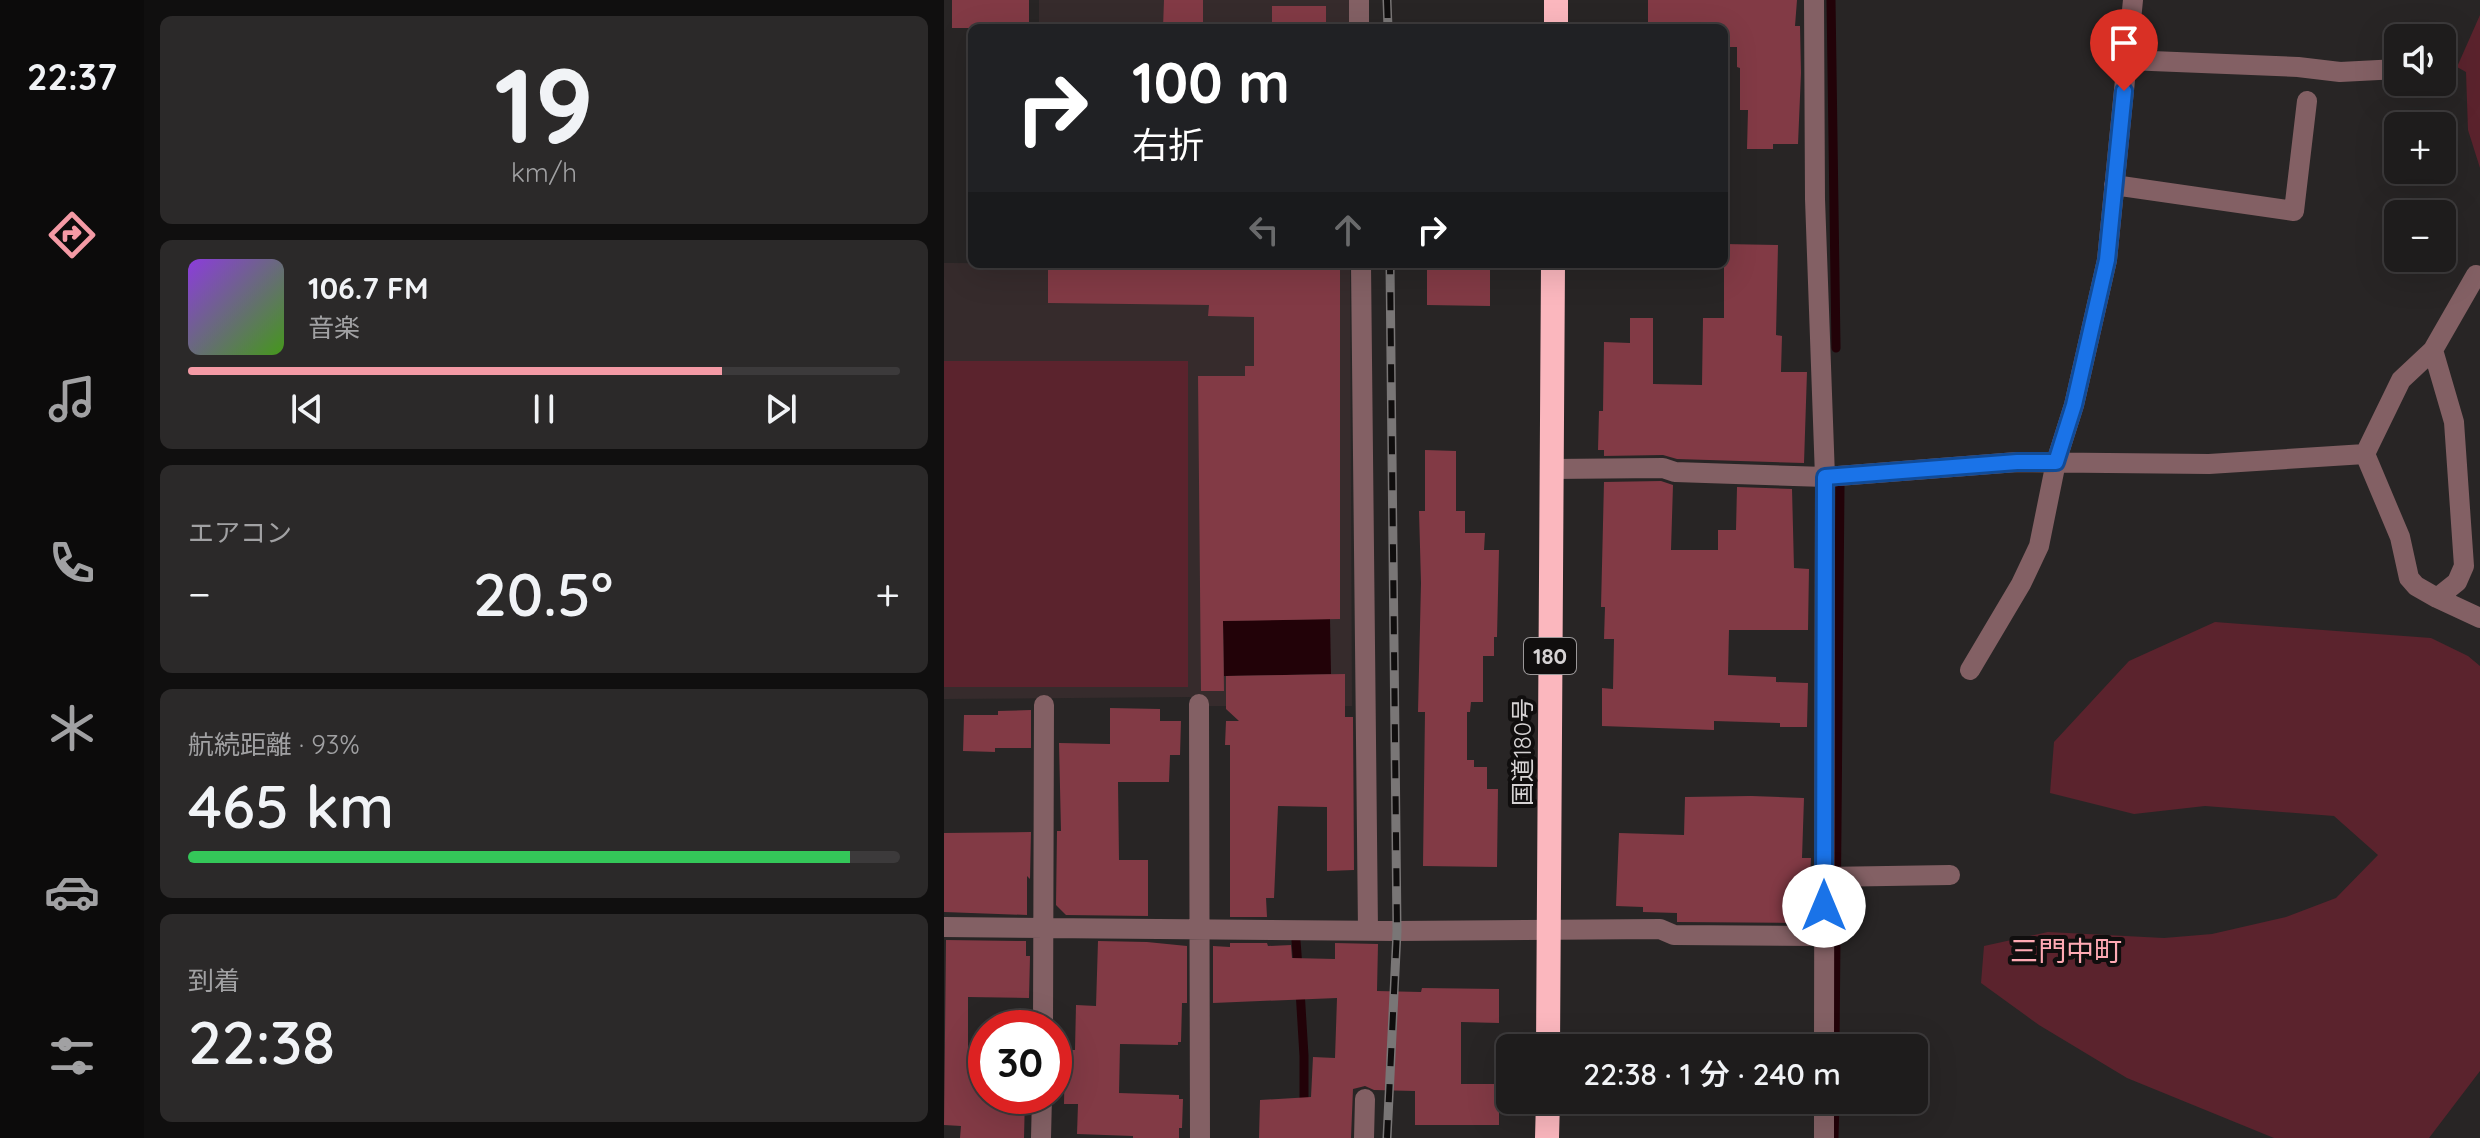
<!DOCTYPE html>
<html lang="ja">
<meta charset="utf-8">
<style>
body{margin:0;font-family:Quicksand,"Noto Sans JP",sans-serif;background:#2b2929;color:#f1f3f6;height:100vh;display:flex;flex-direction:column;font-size:30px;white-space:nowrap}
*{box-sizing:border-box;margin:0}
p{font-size:26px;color:#a1a1a3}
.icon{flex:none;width:44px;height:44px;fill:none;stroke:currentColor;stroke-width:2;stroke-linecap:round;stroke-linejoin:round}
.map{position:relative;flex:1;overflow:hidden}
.drawer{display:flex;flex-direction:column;gap:16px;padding:16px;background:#100f0f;width:800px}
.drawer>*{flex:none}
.guide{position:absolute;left:24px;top:24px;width:760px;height:244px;border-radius:12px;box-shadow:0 8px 32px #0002,0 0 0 2px #3c3a3b;background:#202124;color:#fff;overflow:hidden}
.fabs{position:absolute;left:1440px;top:24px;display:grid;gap:16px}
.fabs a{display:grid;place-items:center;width:72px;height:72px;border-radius:12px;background:#1e1c1c;box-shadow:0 8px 32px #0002,0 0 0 2px #3c3a3b;font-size:40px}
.speed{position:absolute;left:24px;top:1010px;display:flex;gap:16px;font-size:40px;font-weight:700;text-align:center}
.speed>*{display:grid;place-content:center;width:104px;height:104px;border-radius:50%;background:#1e1c1c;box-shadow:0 8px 32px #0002,0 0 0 2px #3c3a3b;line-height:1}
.speed .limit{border:12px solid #d22;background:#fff;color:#111}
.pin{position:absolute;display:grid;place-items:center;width:68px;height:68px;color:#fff;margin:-82px -34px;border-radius:50% 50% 50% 0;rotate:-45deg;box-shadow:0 0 8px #0007}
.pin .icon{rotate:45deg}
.me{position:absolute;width:88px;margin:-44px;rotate:0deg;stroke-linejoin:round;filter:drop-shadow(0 0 6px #0008)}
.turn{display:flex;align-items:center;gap:28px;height:168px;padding:0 32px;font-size:36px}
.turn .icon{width:104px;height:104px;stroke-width:2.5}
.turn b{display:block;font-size:56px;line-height:68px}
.lanes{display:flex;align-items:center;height:76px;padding:0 32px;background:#0003;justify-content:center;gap:40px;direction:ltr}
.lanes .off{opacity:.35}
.big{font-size:60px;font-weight:600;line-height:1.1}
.drawer .tile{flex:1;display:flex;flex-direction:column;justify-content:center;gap:12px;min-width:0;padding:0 28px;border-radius:12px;background:#2b2929}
.drawer .dial{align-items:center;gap:0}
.dial b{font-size:104px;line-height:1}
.song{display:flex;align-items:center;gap:24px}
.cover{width:96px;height:96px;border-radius:12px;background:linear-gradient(135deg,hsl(270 70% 55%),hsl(100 70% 35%))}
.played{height:8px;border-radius:4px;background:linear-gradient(90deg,#f49aa5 75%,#3c3a3b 75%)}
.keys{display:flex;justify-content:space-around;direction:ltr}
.heat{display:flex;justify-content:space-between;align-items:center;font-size:44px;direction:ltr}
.charge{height:12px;border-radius:6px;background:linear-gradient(90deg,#34c759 93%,#3c3a3b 0)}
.trip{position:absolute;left:552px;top:1034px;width:432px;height:80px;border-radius:12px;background:#1e1c1c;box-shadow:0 8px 32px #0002,0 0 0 2px #3c3a3b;font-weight:600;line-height:80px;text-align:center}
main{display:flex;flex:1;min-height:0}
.tabs{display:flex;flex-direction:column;width:144px;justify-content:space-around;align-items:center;background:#0c0b0b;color:#a1a1a3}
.tabs .icon{width:56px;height:56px}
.tabs .on{color:#f49aa5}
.tabs b{font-size:36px;color:#f1f3f6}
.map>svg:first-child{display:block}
</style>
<main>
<nav class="tabs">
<b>22:37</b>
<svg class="icon on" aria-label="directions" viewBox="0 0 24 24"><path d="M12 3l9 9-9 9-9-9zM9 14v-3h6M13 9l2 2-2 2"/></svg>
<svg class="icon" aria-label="music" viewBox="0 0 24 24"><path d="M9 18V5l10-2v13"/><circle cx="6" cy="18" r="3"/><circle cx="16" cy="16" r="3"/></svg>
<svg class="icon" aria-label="phone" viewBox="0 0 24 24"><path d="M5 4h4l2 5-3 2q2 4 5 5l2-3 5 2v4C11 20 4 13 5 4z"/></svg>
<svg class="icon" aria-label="climate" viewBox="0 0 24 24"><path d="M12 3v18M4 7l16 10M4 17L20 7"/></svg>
<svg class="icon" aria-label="car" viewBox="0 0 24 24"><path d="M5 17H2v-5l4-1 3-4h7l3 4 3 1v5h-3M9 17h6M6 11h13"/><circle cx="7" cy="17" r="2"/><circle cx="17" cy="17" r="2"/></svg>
<svg class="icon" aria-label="filters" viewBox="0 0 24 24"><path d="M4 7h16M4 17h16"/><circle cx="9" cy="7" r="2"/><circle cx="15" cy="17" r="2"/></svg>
</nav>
<section class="drawer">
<div class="tile dial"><b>19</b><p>km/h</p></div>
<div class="tile">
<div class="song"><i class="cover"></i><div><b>106.7 FM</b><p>音楽</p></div></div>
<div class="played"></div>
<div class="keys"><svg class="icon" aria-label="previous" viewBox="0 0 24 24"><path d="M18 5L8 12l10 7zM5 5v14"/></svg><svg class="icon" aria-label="pause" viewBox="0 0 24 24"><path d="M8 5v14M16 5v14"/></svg><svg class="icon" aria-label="next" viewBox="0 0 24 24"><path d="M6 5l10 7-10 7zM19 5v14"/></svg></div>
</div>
<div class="tile"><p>エアコン</p>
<div class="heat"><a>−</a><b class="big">20.5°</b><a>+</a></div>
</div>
<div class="tile"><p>航続距離 · 93%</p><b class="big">465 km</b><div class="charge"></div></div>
<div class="tile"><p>到着</p><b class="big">22:38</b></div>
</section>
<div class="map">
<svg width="1536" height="1138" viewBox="0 0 1536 1138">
<rect width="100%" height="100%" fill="#282525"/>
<path fill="#362b2c" d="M 95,0 L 405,0 L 405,28 L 95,28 Z
M 0,263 L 406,264 L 408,706 L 264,706 L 246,697 L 0,699 Z"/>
<path fill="#5b232d" d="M 1536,15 L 1536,168 L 1524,130 L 1522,72 L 1513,67 Z
M 0,361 L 244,361 L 244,687 L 0,687 Z
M 1271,622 L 1487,638 L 1524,656 L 1536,666 L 1536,1071 L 1485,1138 L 1330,1138 L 1183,1078 L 1095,1025 L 1037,983 L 1040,946 L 1104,932 L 1220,938 L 1268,934 L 1342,917 L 1392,898 L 1434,855 L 1390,816 L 1261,806 L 1190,814 L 1106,793 L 1110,742 L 1185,661 Z"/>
<path fill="#220208" d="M 386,619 L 387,674 L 280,676 L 279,621 Z"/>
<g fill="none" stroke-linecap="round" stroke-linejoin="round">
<path stroke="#220208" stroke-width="9" d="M 887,0 L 892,348
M 352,941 L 354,967
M 356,990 L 360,1056 L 360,1107
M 891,1048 L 896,484
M 890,1138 L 891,1100"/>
</g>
<path fill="#823a45" d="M 8,0 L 85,0 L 85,28 L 8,28 Z
M 220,0 L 259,0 L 259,28 L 219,28 Z
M 704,0 L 853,0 L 851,26 L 856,26 L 857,73 L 854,144 L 829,144 L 829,149 L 803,149 L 804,110 L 796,110 L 796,68 L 793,67 L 793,47 L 780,47 L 780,28 L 704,28 Z
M 328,6 L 382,6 L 382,28 L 328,28 Z
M 780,244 L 834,245 L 832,335 L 838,336 L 837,372 L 863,372 L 860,463 L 733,459 L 719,455 L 660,456 L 660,450 L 654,450 L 655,411 L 659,411 L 660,342 L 686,343 L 686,318 L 709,318 L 709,384 L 758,385 L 759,318 L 780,318 Z
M 104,264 L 396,264 L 396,619 L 279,621 L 280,691 L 257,691 L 254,376 L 301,376 L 301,366 L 310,366 L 310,317 L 264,316 L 265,305 L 104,303 Z
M 483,264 L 546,264 L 546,306 L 483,305 Z
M 481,450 L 512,451 L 512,511 L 521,511 L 521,533 L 541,533 L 540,550 L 555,550 L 553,637 L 550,637 L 550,656 L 539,656 L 539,702 L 527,702 L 526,712 L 523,712 L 523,760 L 530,760 L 530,767 L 543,767 L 543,789 L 554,789 L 553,867 L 479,866 L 481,712 L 474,712 L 477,583 L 475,511 L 481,511 Z
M 717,481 L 729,485 L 727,550 L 774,550 L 774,530 L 792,530 L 793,487 L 848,489 L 850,568 L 865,569 L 864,630 L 785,630 L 784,675 L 832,677 L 832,682 L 864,683 L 863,727 L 836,727 L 836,723 L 770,721 L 770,730 L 658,726 L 658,688 L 669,689 L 670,639 L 660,639 L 661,607 L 657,607 L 660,482 Z
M 401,674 L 401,717 L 409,717 L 410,870 L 383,871 L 383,807 L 334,806 L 330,898 L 322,898 L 323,917 L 286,917 L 286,745 L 281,745 L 282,721 L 295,721 L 282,709 L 282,676 Z
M 166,708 L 216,709 L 216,721 L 237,721 L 236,755 L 226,755 L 225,782 L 174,782 L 175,860 L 204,860 L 204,916 L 122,915 L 112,905 L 113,831 L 117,831 L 115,743 L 166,744 Z
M 87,710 L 87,748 L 51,748 L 51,752 L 19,751 L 20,715 L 54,715 L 54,711 Z
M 807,796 L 860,798 L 858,858 L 867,858 L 866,880 L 865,906 L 854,906 L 854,923 L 733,922 L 733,913 L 699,912 L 699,907 L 672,906 L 675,833 L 740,835 L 741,797 Z
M 87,832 L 86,879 L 83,876 L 83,915 L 0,912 L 0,833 Z
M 2,940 L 82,941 L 82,956 L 86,956 L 85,998 L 24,997 L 24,1067 L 42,1067 L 42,1096 L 81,1096 L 80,1138 L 16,1138 L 17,1126 L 0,1125 Z
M 154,941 L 203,942 L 243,946 L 243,1003 L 238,1003 L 237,1042 L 234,1042 L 234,1045 L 176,1044 L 175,1093 L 235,1095 L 235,1099 L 239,1099 L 238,1128 L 235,1128 L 235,1138 L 189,1138 L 189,1136 L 133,1134 L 134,1104 L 120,1104 L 121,1050 L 131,1050 L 132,1005 L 152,1006 Z
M 286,943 L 323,943 L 324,946 L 347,945 L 348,958 L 391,959 L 391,943 L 434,944 L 433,991 L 477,992 L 478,988 L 555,989 L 555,1023 L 517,1022 L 517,1084 L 555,1084 L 555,1125 L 471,1125 L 471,1091 L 430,1090 L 421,1086 L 409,1089 L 407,1138 L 315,1138 L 316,1100 L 367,1097 L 369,1057 L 391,1058 L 393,998 L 269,1003 L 269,946 L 286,947 Z"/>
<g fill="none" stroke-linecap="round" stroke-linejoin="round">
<path stroke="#836064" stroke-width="20" d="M 415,0 L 415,28
M 870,0 L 871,199 L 881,477 L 880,1048
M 1183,60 L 1354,67 L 1396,72 L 1454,69
M 1170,185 L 1350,211 L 1363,101
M 417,264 L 424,931
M 1489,350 L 1510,422 L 1520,566 L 1513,582 L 1493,598
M 1421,454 L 1457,380 L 1489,350 L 1532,275
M 607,469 L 719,468 L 731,472 L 881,477 L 1073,462 L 1265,464 L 1421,454 L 1456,537 L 1465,578 L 1472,586 L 1493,598 L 1536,618
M 1026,670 L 1077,584 L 1095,546 L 1112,462 L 1130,405 L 1163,260 L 1189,0
M 255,704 L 256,1138
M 880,877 L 1006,875
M 0,927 L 453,931 L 716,929 L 730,935 L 879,936
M 99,1028 L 100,705
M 880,1100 L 880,1138
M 97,1138 L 98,1096
M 420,1138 L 421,1099"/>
<path stroke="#fbb7be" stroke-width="24" d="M 612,28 L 612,0
M 604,1048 L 609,264
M 603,1138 L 604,1100"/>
<g stroke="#797676" stroke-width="9">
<path id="rail" d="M 443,0 L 444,28
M 443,1138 L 453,931 L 446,264"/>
</g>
<use href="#rail" stroke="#100e0e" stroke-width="6" stroke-dasharray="18" stroke-linecap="butt"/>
</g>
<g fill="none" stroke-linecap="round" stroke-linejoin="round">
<g stroke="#114b97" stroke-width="20">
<path id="route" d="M 880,906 L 881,477 L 1073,462 L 1112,462 L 1130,405 L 1163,260 L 1180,91"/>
</g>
<use href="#route" stroke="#1a73e8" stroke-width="14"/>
</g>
<g text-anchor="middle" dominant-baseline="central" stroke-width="8" stroke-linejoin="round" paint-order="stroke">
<rect fill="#100e0e" stroke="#9b9899" stroke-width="2" x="580" y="638" width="52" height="36" rx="6"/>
<g font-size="22" font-weight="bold" fill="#d6d3d4">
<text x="606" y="656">180</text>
</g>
<g font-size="24" fill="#d6d3d4" stroke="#100e0e">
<text transform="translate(578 752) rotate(-90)">国道180号</text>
</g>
<g font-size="28" fill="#ffaab4" stroke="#100e0e">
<text x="1122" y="950">三門中町</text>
</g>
</g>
</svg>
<div class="fabs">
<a><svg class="icon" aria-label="sound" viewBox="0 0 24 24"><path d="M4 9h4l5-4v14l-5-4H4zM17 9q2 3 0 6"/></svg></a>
<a>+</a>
<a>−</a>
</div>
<div class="speed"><div class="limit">30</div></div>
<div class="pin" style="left:1180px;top:91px;background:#d93025"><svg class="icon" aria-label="arrive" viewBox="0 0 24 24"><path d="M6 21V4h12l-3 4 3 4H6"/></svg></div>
<svg class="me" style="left:880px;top:906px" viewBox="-20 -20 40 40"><circle r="19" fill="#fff"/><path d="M0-13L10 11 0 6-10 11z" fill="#1a73e8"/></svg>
<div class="trip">22:38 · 1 分 · 240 m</div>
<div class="guide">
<div class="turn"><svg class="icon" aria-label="right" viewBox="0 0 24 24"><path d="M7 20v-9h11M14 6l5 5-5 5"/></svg><div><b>100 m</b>右折</div></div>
<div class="lanes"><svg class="icon off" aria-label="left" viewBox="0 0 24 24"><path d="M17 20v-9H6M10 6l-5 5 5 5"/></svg><svg class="icon off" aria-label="ahead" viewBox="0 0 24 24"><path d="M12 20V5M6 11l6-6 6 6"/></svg><svg class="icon" aria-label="right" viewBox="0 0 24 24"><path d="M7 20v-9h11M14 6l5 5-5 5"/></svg></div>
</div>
</div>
</main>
